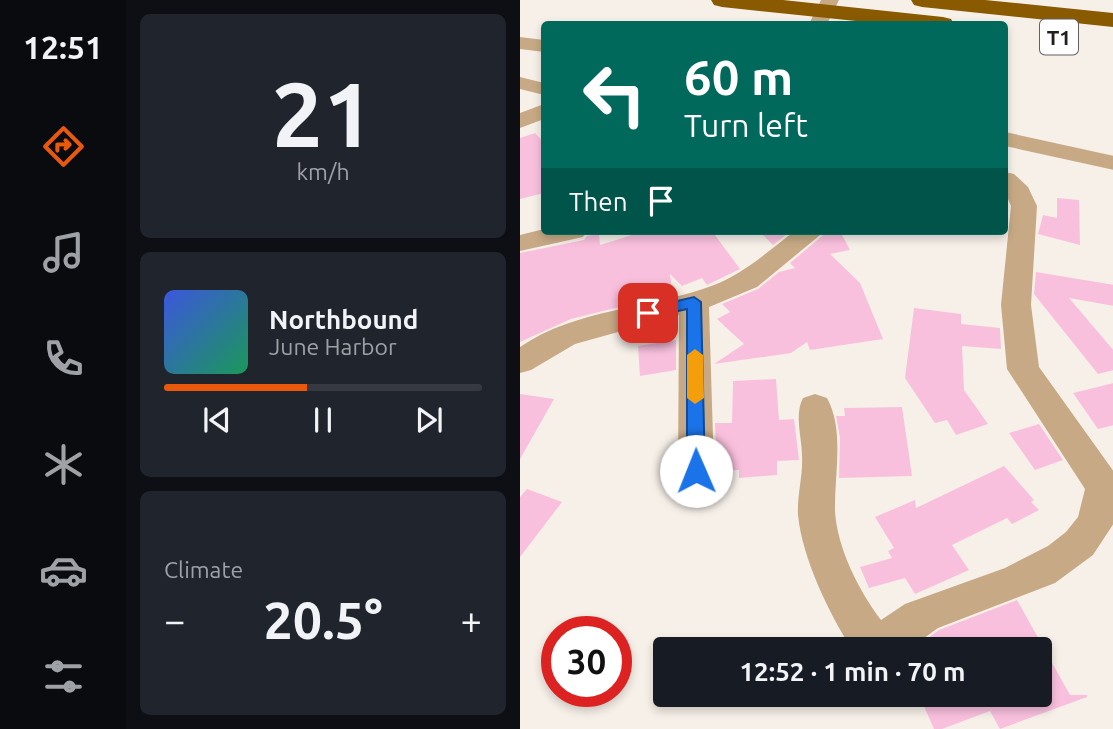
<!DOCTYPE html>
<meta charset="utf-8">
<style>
body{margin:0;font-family:Ubuntu,sans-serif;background:#20242c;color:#f1f3f6;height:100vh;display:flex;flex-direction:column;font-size:26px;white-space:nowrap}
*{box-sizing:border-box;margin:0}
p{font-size:23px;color:#9ea1a6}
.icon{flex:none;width:38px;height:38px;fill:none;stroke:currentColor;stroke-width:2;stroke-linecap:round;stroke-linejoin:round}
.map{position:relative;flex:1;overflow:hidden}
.panel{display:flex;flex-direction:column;gap:14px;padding:14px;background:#0d0f14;width:394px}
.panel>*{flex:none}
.banner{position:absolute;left:21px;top:21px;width:467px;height:214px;border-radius:7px;box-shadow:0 4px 10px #0003;background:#00695c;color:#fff;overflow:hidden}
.speed{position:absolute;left:21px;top:616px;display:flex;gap:14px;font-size:35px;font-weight:700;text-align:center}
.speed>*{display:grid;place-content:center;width:91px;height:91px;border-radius:50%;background:#171b24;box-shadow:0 4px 10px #0003;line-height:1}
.speed .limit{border:10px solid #d22;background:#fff;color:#111}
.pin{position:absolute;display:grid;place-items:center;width:60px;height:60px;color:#fff;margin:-30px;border-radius:14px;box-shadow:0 4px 10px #0006}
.me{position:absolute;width:77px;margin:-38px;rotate:359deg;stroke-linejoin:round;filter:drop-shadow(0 0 5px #0008)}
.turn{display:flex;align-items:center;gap:24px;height:147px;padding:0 28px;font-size:32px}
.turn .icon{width:91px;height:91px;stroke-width:2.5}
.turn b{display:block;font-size:49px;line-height:60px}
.then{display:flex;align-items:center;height:66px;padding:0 28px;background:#0003;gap:14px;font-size:26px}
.big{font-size:52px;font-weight:700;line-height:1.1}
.panel .tile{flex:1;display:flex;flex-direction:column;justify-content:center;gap:10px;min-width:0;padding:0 24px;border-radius:10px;background:#20242c}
.panel .dial{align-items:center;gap:0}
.dial b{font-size:91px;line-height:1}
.song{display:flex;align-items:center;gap:21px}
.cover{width:84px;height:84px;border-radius:10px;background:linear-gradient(135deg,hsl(230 70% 55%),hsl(150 70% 35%))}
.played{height:7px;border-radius:4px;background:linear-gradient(90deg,#ea580c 45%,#363941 45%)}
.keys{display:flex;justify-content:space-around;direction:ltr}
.heat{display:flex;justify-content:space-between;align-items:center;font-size:38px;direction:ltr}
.trip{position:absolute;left:133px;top:637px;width:399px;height:70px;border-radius:7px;background:#171b24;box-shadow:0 4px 10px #0003;font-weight:700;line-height:70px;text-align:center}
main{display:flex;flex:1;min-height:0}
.menu{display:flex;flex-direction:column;width:126px;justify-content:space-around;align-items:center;background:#090b0e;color:#9ea1a6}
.menu .icon{width:49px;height:49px}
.menu .on{color:#ea580c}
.menu b{font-size:32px;color:#f1f3f6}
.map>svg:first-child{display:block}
</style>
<main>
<nav class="menu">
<b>12:51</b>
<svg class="icon on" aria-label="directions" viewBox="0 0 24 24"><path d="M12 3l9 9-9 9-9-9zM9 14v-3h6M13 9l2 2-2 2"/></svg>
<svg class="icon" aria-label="music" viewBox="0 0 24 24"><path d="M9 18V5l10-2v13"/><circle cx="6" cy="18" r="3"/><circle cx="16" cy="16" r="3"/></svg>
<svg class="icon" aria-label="phone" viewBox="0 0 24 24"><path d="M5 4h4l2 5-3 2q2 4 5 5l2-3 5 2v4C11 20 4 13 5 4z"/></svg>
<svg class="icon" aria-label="climate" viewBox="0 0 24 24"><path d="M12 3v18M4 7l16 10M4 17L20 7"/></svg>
<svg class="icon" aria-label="car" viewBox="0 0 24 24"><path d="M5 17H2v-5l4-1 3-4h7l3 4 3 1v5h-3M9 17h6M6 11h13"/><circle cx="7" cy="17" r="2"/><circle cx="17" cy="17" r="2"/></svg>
<svg class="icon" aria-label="filters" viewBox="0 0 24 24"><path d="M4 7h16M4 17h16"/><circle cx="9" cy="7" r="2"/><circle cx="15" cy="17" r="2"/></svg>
</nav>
<section class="panel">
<div class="tile dial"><b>21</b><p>km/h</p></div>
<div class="tile">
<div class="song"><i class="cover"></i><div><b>Northbound</b><p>June Harbor</p></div></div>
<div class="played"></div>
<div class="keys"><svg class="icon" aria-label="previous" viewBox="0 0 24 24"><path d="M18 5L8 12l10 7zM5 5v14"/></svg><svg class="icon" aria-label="pause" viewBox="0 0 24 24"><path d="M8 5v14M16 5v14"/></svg><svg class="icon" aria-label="next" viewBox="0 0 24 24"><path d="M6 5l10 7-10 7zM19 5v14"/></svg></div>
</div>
<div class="tile"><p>Climate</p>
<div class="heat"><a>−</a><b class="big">20.5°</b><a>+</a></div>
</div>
</section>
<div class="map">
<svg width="594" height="729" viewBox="0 0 594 729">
<rect width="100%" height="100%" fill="#f7f0e9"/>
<path fill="#f9c0dd" d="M 15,133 L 24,142 L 24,193 L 0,199 L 0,138 Z
M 537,198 L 559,200 L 560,245 L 518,234 L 523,215 L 537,218 Z
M 125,231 L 192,231 L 220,269 L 187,285 L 182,278 L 162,286 L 150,274 L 152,289 L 123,301 L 51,319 L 0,342 L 0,253 L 64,240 L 67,236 L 79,234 L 80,245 Z
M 239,231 L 271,231 L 253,245 Z
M 308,231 L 320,231 L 330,250 L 310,254 L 340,283 L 363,339 L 290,350 L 287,342 L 271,353 L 194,364 L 224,344 L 197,319 L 210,312 L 202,304 L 238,289 L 259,272 L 275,268 L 270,263 Z
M 516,272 L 594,285 L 594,306 L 549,298 L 594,351 L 594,370 L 578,374 L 514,294 Z
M 394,308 L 441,314 L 441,324 L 480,328 L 481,349 L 442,346 L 444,390 L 468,424 L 436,435 L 427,420 L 415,423 L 385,378 Z
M 156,340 L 156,370 L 120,376 L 118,346 Z
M 256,379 L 259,420 L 274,419 L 279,460 L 257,461 L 257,475 L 219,478 L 219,470 L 197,471 L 195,423 L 212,423 L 213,381 Z
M 594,383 L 594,425 L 578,429 L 553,393 Z
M 0,394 L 34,399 L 0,459 Z
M 382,407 L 392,476 L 319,478 L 320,438 L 316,416 L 325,416 L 324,408 Z
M 519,424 L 543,460 L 515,470 L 489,433 Z
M 484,466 L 514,500 L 511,502 L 519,510 L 492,524 L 487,518 L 432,545 L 449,570 L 395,594 L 385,578 L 349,588 L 340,567 L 372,558 L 368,551 L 374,548 L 355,517 L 395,500 L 396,508 Z
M 7,489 L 42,502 L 0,557 L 0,497 Z
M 497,600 L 550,695 L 567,695 L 567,697 L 480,729 L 470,711 L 422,729 L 414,729 L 399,695 L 520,695 L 520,649 L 393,649 L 419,630 Z"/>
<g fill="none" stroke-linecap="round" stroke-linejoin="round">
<path fill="#c7aa85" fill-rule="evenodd" d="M 301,0 L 319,0 L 307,24 L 289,24 Z
M 0,37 L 24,40 L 24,52 L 0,49 Z
M 0,77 L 24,83 L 24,95 L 0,89 Z
M 24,104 L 24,119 L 0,128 L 0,113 Z
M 485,132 L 594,156 L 594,170 L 485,146 Z
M 485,172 L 494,174 L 508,187 L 517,206 L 511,305 L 519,367 L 594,472 L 594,523 L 573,555 L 535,583 L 418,628 L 389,649 L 332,649 C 309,614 282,557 278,515 C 277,495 283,476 282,456 C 282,437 274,415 283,398 L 295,394 L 307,398 C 325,431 314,475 315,511 C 317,548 339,591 361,620 L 385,604 L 485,568 L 528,546 L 546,532 L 558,517 L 565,489 L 487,369 L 481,305 L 491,206 L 485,192 Z
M 24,229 L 24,231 L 67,231 L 63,237 L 0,251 L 0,235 Z
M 275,231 L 305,231 L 237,287 L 189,307 L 194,471 L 189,481 L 176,485 L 163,481 L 158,471 L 159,315 L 55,344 L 11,370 L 0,373 L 0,347 C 57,308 131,309 194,285 C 225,273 249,250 275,231 Z"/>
<path fill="#895a00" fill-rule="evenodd" d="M 191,0 L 263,0 L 423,17 L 431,19 L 434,24 L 365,24 L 202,7 L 194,5 Z
M 391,0 L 465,0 L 594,13 L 594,27 L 402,7 L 394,5 Z"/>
</g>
<path fill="#1a73e8" stroke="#114b97" stroke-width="2" d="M 174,297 L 181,302 L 185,471 L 183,476 L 176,478 L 170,476 L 167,471 L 167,309 L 128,318 L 121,313 L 123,309 Z"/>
<path fill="#f59e0b" d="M 175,349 L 183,355 L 184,398 L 175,404 L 167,398 L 167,355 Z"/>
<g text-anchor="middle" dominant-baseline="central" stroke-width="5" stroke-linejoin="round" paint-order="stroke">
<rect fill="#fefefe" stroke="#636160" stroke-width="2" x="520" y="19.5" width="38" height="35" rx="5"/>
<g font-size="21" font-weight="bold" fill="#211e1c">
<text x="539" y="37">T1</text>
</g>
</g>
</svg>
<div class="speed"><div class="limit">30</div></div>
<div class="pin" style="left:128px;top:313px;background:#d93025"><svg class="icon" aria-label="arrive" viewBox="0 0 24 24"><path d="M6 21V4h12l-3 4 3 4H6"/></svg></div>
<svg class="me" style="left:176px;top:471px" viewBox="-20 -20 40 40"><circle r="19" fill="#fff"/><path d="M0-13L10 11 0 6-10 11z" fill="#1a73e8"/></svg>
<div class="trip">12:52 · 1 min · 70 m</div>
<div class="banner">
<div class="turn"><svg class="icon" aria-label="left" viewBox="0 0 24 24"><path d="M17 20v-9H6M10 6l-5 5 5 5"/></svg><div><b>60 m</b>Turn left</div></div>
<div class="then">Then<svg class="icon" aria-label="arrive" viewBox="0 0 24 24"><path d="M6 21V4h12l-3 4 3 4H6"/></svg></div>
</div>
</div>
</main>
